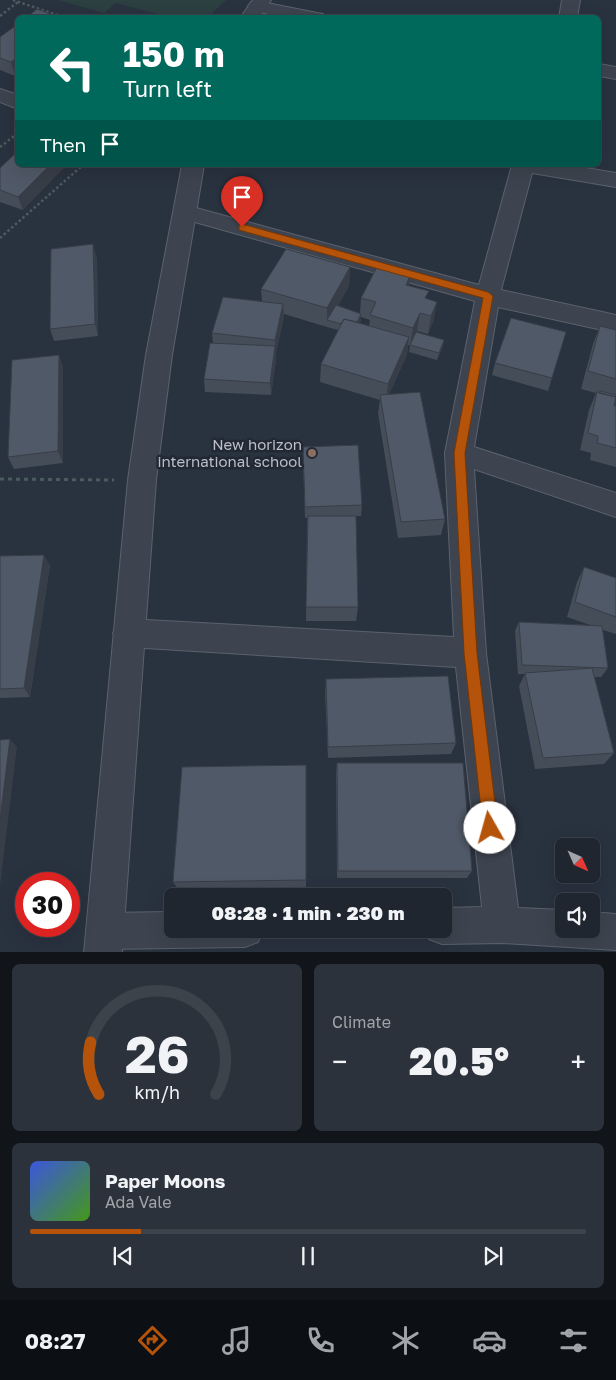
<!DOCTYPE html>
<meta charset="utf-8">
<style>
body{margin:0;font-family:"Golos Text",sans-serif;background:#2c323b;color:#f1f3f6;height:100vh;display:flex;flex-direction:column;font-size:19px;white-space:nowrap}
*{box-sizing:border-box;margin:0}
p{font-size:16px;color:#a1a5aa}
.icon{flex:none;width:28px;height:28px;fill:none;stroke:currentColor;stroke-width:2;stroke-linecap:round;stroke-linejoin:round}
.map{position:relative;height:952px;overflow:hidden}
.details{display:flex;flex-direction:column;gap:12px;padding:12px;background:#11151a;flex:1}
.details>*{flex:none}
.hud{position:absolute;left:15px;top:15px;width:586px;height:152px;border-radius:8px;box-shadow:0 5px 20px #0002,0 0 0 1px #3c434b;background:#00695c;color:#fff;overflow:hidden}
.needle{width:32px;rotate:135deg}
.fabs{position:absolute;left:555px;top:838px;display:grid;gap:10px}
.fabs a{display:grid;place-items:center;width:45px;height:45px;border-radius:8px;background:#1f262f;box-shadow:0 5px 20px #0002,0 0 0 1px #3c434b;font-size:25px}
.speed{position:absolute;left:15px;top:872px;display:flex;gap:10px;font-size:25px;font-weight:700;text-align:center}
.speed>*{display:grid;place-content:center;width:65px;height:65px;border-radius:50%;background:#1f262f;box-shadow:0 5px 20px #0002,0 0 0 1px #3c434b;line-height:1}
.speed .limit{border:8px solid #d22;background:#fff;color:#111}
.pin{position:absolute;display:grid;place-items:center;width:42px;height:42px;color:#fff;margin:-51px -21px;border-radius:50% 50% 50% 0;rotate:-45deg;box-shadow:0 0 5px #0007}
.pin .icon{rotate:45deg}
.me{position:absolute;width:55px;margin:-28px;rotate:353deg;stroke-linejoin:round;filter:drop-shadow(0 0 4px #0008)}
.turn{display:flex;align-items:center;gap:18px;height:105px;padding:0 25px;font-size:22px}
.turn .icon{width:65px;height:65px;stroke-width:2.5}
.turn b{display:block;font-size:35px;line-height:42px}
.then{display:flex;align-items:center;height:48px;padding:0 25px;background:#0003;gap:10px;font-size:19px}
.big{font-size:38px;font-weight:800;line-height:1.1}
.details .widget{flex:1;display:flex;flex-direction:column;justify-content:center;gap:8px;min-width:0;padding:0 18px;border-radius:8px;background:#2c323b}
.details .dial{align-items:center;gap:0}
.dial svg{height:130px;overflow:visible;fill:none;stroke:#3c434b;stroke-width:7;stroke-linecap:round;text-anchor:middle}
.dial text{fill:#f1f3f6;stroke:none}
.song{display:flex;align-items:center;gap:15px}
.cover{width:60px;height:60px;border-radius:8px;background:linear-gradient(135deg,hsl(230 70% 55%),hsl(100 70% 35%))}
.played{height:5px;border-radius:2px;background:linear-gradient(90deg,#b45309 20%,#3c434b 20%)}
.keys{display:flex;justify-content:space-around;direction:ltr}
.heat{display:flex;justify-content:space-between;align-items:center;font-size:28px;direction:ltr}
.details .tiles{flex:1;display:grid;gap:12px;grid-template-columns:1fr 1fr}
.widget:last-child{grid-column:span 2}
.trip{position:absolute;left:164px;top:888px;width:288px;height:50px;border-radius:8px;background:#1f262f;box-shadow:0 5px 20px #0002,0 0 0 1px #3c434b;font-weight:800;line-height:50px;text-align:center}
.tab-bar{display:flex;height:80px;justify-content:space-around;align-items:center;background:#0c0f13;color:#a1a5aa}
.tab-bar .icon{width:35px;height:35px}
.tab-bar .current{color:#b45309}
.tab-bar b{font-size:22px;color:#f1f3f6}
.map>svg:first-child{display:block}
</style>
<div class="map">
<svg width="616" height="953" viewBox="0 0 616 953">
<rect width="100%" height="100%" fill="#29323f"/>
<path fill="#2c3f41" d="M 58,0 L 226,0 L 208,17 L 168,17 L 116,3 L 104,13 Z"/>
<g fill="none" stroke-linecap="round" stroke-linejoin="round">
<g stroke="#5b626c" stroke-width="2">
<path id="minor" d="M 562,0 L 580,0 L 577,18 L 559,18 Z
M 257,1 L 317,13 L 323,14 L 326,18 L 287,18 L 251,10 L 248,6 L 251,2 Z
M 599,64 L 616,67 L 616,79 L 599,76 Z
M 0,89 L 18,95 L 18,109 L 0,102 Z
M 512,165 L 568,165 L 616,173 L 616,187 L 532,173 L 501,290 L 616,315 L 616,333 L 498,307 L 474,447 L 616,493 L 616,517 L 474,469 L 486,653 L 518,908 L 564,910 L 564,929 L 591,929 L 591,912 L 616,914 L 616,950 L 502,943 L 442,944 L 429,939 L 425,929 L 442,929 L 442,908 L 482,907 L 456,667 L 128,647 L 117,643 L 113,633 L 117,623 L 128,619 L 454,637 L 445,453 L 475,301 L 177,217 L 174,212 L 177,207 L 185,205 L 479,285 Z
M 172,912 L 172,929 L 263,929 L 258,942 L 245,947 L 104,949 L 91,944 L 86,931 L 91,918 L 104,913 Z"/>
</g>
<g stroke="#5b626c" stroke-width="2">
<path id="tertiary" d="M 253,0 L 271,0 L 259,18 L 240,18 Z
M 182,165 L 204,165 L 172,355 L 156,480 L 122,953 L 84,953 L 128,480 L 146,355 Z"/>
</g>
<path stroke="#4b5c5f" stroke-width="2.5" stroke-dasharray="2.5 2.5" stroke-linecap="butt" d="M 13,0 L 66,18
M 0,16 L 18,2
M 0,147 L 18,133
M 0,238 L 83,165"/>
<path stroke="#4b5c5f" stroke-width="3" stroke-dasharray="4 4" stroke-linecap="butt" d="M 0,479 L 114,480"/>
<use href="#minor" fill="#3d444f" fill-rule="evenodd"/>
<use href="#tertiary" fill="#3d444f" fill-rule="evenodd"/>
</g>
<path fill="#454d59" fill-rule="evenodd" d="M 18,24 L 15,76 L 0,70 L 0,37 Z
M 18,151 L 23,210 L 0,202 L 0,168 Z
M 97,258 L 98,336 L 54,341 L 50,329 Z
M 350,267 L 349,286 L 338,306 L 360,313 L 361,298 L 409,285 L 427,299 L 434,320 L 428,334 L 417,331 L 417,332 L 444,340 L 443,346 L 437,360 L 409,352 L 410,346 L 408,345 L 407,355 L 389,394 L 445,519 L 441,535 L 398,538 L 378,413 L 380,400 L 320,382 L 321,364 L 338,330 L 327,327 L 327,325 L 327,327 L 284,314 L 284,317 L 276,352 L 276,359 L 271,395 L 205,392 L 204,379 L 213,343 L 212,333 L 262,302 L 261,289 ZM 361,317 L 370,320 L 369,326 L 360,323 L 361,320 Z
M 600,326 L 616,330 L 616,467 L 590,460 L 591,453 L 580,450 L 589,410 L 596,393 L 581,389 L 593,344 Z
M 495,363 L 552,378 L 548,391 L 492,375 Z
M 63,367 L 63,463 L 14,469 L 8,457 Z
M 303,459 L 362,505 L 361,516 L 355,516 L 358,607 L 356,621 L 306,621 L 307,518 L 305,518 Z
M 0,556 L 50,565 L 30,697 L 0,698 Z
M 584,567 L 616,578 L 616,634 L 603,630 L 608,668 L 601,677 L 594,677 L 614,753 L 604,764 L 535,769 L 519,686 L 525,674 L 518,674 L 515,631 L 519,622 L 590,625 L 567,617 L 577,582 Z
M 326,679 L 456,743 L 451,754 L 328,758 L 325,692 Z
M 337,763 L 472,871 L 467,878 L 337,878 L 336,773 Z
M 306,765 L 306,888 L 178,889 L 173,882 Z"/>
<path fill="#383e48" d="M 18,57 L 18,74 L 15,76 L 11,62 Z
M 50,165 L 67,165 L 23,210 L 18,197 Z
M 93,244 L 97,258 L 98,336 L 95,324 Z
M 350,267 L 349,286 L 330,321 L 327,320 L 327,327 L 327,308 Z
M 410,276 L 408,295 L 406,285 Z
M 437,302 L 434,320 L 428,334 L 431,316 Z
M 283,304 L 284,317 L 276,352 L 276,359 L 271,395 L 270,383 L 275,349 L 275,340 Z
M 420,313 L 417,331 L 410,346 L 413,328 Z
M 361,314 L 361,320 L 353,335 L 353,328 Z
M 409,337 L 407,355 L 386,402 L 388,384 Z
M 444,340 L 443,346 L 437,360 L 439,353 Z
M 59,355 L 63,367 L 63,463 L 58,451 Z
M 44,555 L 50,565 L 30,697 L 24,688 Z
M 10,739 L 17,747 L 0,886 L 0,820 Z"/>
<path fill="#505967" stroke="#383e48" d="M 37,9 L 62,18 L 26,18 Z
M 18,24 L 18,57 L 11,62 L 0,58 L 0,37 Z
M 18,151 L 18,165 L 50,165 L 18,197 L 0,190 L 0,168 Z
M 93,244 L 95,324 L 50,329 L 51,249 Z
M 286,249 L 350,267 L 327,308 L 261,289 Z
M 377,267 L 410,276 L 406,285 L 429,291 L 425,298 L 437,302 L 431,316 L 420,313 L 413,328 L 370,315 L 376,302 L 361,298 Z
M 223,297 L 283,304 L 275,340 L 212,333 Z
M 336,305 L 361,314 L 357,322 L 344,319 L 341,324 L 327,320 Z
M 511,318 L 566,332 L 552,378 L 495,363 Z
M 344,319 L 409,337 L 388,384 L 321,364 Z
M 600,326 L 616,330 L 616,379 L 588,371 Z
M 416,332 L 444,340 L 439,353 L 410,345 Z
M 210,343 L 275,346 L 270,383 L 204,379 Z
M 59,355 L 58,451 L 8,457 L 12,360 Z
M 600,391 L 616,395 L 616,405 L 615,404 L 616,397 L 599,393 Z
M 420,392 L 445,519 L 401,522 L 380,395 Z
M 597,392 L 616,397 L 614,406 L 616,406 L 616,448 L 597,443 L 598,436 L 588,433 Z
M 358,445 L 362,505 L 305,507 L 303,447 Z
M 308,516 L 356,516 L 358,607 L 306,607 Z
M 44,555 L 24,688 L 0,689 L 0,556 Z
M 584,567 L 616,578 L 616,617 L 575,602 Z
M 519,622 L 602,626 L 608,668 L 522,665 Z
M 592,668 L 614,753 L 543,758 L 525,673 Z
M 448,676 L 456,743 L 328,747 L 326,679 Z
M 10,739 L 0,820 L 0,740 Z
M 337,763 L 463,763 L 472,871 L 338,871 Z
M 306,765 L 306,880 L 173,882 L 182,767 Z"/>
<path fill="#b45309" stroke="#753606" d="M 242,224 L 488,292 L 493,296 L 465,453 L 477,653 L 498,828 L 496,833 L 490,835 L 485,833 L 483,828 L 464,653 L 454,453 L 483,298 L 239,230 L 239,225 Z"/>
<circle fill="#8d6e63" stroke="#222934" stroke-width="2" cx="312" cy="453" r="5"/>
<g text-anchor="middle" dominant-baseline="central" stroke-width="5" stroke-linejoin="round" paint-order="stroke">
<g font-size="15" fill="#babfc9" stroke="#222934" text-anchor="end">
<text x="302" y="444">New horizon<tspan x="302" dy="17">international school</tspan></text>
</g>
</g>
</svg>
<div class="fabs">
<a><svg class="needle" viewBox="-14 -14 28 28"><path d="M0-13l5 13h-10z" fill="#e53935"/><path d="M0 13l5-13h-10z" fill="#a1a5aa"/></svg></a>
<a><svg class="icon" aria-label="sound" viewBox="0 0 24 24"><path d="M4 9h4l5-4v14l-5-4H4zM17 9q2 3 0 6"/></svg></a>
</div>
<div class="speed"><div class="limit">30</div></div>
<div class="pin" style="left:242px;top:227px;background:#d93025"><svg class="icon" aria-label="arrive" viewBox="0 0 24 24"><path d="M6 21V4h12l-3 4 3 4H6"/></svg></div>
<svg class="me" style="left:490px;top:828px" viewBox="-20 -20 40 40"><circle r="19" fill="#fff"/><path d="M0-13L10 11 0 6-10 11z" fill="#b45309"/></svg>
<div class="trip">08:28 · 1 min · 230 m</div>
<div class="hud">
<div class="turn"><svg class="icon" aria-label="left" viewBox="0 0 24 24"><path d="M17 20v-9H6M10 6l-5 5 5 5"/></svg><div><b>150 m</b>Turn left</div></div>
<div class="then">Then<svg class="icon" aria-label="arrive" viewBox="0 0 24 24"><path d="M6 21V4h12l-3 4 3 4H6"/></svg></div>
</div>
</div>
<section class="details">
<div class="tiles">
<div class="widget dial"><svg viewBox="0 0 100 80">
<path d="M14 69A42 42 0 1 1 86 69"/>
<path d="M14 69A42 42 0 0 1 9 37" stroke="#b45309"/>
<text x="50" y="56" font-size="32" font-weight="700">26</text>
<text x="50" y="72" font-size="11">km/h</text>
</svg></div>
<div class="widget"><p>Climate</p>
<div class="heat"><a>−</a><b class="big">20.5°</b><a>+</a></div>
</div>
<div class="widget">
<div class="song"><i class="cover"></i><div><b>Paper Moons</b><p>Ada Vale</p></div></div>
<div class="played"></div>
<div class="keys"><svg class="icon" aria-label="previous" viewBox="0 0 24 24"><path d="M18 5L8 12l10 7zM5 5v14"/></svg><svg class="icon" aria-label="pause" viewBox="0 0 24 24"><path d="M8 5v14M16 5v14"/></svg><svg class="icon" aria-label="next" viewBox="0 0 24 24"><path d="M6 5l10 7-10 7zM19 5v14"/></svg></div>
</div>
</div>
</section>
<nav class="tab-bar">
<b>08:27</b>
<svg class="icon current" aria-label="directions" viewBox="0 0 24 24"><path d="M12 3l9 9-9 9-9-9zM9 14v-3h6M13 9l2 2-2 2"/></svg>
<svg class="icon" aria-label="music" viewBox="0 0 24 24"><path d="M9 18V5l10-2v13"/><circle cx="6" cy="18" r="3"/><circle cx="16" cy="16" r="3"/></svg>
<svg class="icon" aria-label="phone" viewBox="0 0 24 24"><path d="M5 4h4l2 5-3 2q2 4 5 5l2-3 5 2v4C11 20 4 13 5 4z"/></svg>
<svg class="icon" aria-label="climate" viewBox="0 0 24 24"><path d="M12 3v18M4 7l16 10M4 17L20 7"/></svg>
<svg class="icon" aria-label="car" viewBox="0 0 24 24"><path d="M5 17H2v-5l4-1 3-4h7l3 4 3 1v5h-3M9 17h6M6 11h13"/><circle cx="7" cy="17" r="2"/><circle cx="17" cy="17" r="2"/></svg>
<svg class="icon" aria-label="filters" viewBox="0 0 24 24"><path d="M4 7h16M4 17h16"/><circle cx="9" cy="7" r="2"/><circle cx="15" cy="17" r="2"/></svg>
</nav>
